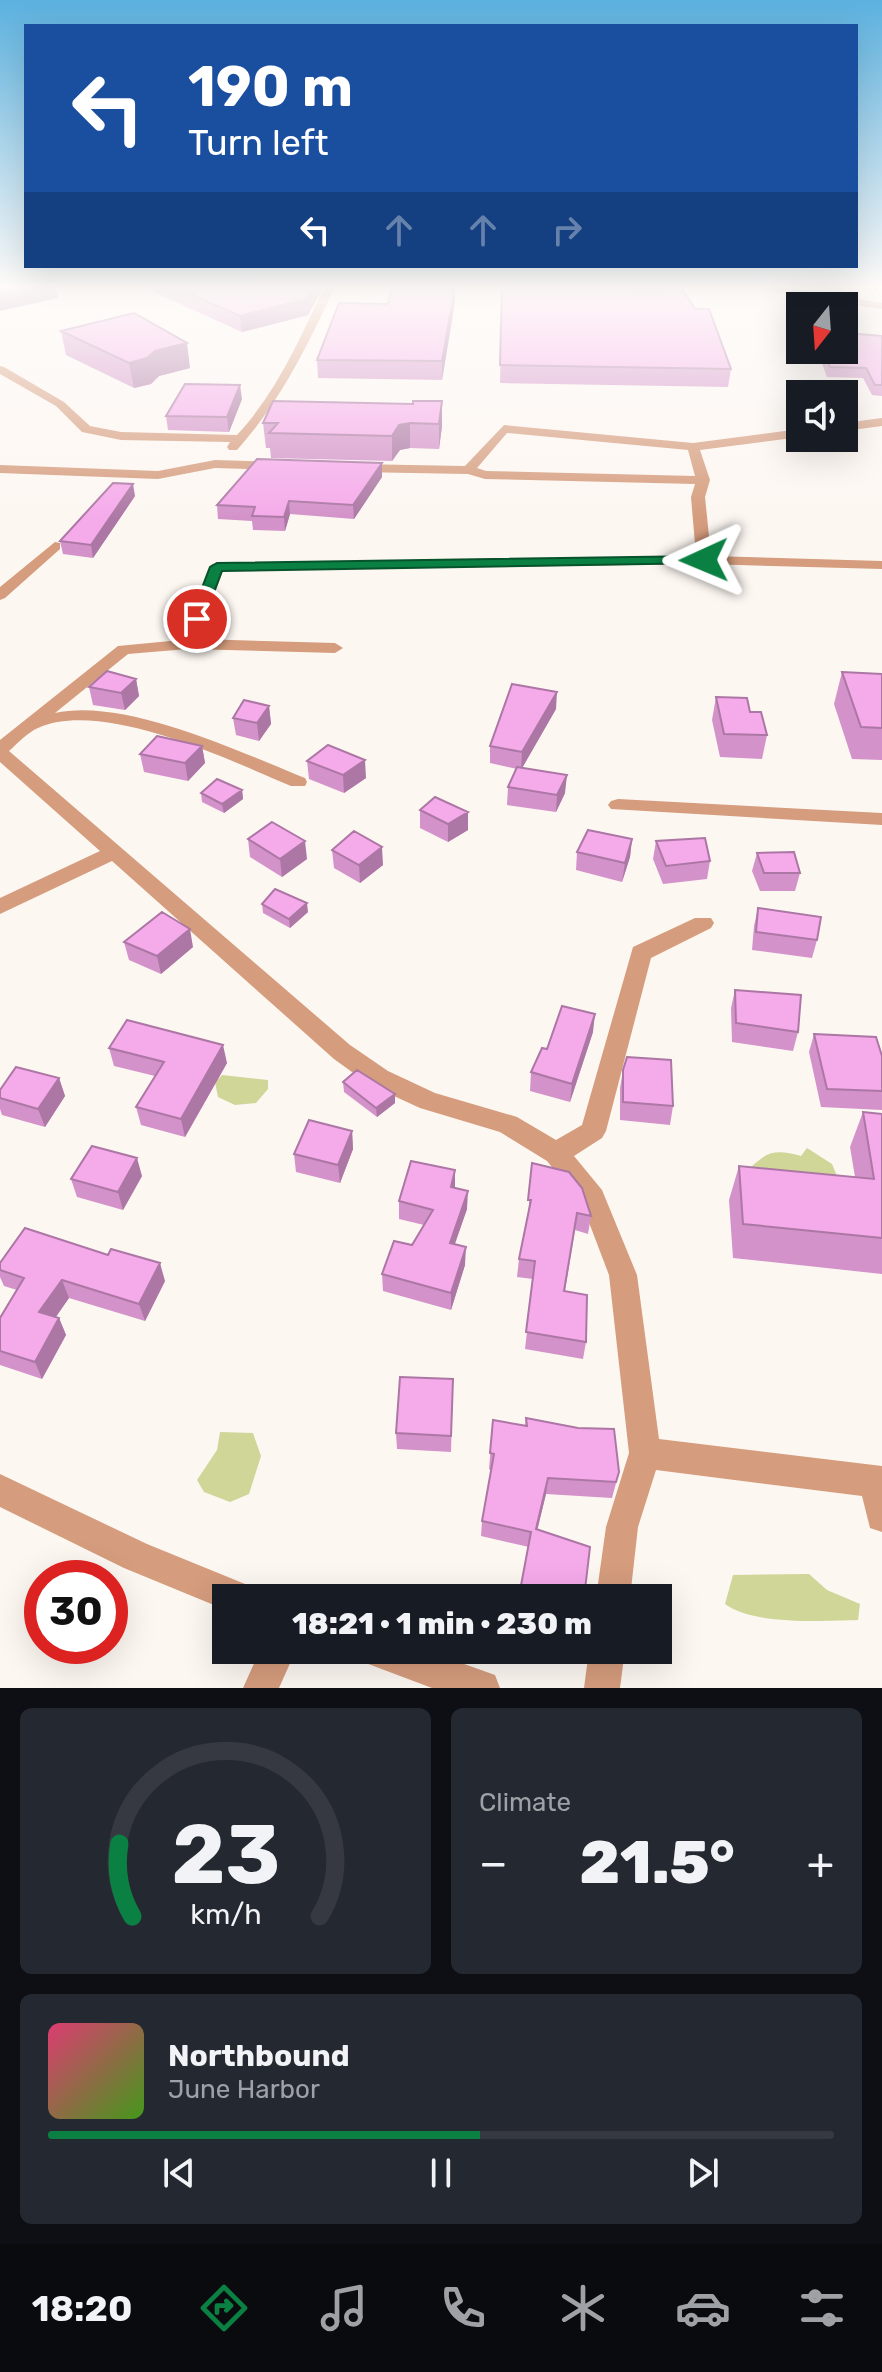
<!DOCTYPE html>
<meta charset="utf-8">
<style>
body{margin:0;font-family:Rubik,sans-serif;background:#242831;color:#f1f3f6;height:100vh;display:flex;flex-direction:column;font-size:30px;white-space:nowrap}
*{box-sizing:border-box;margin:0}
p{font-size:26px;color:#9ea1a6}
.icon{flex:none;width:44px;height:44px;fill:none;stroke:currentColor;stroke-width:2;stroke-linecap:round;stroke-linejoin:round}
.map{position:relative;height:1688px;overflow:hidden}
.sheet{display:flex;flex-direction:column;gap:20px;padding:20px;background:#0d0f14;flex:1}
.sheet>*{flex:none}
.banner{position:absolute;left:24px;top:24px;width:834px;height:244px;border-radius:0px;box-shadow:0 8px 32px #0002;background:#1a4fa0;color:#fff;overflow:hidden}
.needle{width:52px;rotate:197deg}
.fabs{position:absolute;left:786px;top:292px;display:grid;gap:16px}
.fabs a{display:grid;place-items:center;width:72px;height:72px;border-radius:0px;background:#171b24;box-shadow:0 8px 32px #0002;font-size:40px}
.speed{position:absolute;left:24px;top:1560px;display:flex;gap:16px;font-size:40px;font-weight:700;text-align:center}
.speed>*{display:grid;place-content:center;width:104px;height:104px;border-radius:50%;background:#171b24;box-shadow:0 8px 32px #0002;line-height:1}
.speed .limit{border:12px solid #d22;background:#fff;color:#111}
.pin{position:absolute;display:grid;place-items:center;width:68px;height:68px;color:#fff;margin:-34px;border:4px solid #fff;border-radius:50%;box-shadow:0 2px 8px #0007}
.me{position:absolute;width:88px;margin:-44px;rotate:269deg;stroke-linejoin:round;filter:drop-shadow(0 0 6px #0008)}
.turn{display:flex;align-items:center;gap:28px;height:168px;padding:0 32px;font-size:36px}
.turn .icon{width:104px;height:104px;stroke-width:2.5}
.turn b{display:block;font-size:56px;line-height:68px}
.lanes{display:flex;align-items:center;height:76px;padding:0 32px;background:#0003;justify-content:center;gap:40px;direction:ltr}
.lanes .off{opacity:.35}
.big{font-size:60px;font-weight:800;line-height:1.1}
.sheet .card{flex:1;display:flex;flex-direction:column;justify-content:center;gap:12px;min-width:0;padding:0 28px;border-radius:12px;background:#242831}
.sheet .dial{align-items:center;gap:0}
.dial svg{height:208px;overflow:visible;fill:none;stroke:#363941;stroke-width:7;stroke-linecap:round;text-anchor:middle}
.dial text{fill:#f1f3f6;stroke:none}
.song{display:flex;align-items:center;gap:24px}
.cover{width:96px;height:96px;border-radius:12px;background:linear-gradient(135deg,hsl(340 70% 55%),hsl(100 70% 35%))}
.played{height:8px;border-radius:4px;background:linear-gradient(90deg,#0b8043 55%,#363941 55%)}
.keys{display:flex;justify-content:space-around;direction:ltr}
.heat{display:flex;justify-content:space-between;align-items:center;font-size:44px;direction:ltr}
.sheet .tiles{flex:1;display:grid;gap:20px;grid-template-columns:1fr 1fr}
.card:last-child{grid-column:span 2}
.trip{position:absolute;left:212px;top:1584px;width:460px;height:80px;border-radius:0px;background:#171b24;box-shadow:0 8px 32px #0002;font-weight:800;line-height:80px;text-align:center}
.tab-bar{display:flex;height:128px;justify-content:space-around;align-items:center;background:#090b0e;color:#9ea1a6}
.tab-bar .icon{width:56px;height:56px}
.tab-bar .on{color:#0b8043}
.tab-bar b{font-size:36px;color:#f1f3f6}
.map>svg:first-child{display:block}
</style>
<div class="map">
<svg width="882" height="1688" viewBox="0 0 882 1688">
<rect width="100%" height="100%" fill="#fdf7f2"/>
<path fill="#cfd698" d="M 222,1075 L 268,1080 L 268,1089 L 256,1103 L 235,1105 L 218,1097 L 215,1082 Z
M 807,1148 L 832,1164 L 842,1188 L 745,1173 C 765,1153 772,1148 801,1156 Z
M 220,1432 L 253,1433 L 261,1456 L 249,1494 L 230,1502 L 204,1492 L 197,1480 L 217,1450 Z
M 809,1574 L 827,1590 L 860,1604 L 858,1620 C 822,1621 753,1625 725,1604 L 733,1575 Z"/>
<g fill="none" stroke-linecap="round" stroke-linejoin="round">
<path fill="#d59c7d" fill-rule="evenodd" d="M 326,284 L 336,284 C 309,343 281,401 237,450 L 229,450 L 227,447 L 230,442 L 121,440 L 82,432 L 56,406 L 0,374 L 0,366 L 4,367 L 64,402 L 90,426 L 121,432 L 237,435 C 277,392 301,336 326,284 Z
M 748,284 L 763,284 L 882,303 L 882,309 L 791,296 Z
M 882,418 L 882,426 L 844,431 L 844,423 Z
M 504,425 L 693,443 L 800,429 L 800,437 L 700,450 L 710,480 L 705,497 L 711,556 L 882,561 L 882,569 L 704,564 L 223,571 L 197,639 L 335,643 L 343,648 L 335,653 L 187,649 L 128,654 L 55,713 C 124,697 240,752 305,778 L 307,782 L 305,786 L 291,786 C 229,760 103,699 38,728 C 28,732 18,743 9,751 L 350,1045 L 388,1071 L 435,1093 L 517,1117 L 556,1140 L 582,1125 L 633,947 L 695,918 L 711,918 L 714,923 L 711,928 L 651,958 L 606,1131 L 602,1138 L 574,1156 L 602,1190 L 637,1275 L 659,1439 L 882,1466 L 882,1532 L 870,1528 L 862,1496 L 656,1470 L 638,1527 L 630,1598 L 596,1598 L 606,1527 L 629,1453 L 609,1275 L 582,1204 L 547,1161 L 500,1132 L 420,1108 L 370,1085 L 334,1059 L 112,861 L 0,914 L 0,898 L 100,851 L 0,762 L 0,740 L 118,646 L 181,640 L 212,564 L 696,556 L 691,497 L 695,484 L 485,479 L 468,474 L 356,472 L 350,468 L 356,464 L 465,466 ZM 507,433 L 688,450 L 695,476 L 486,471 L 477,468 Z
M 215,460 L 280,462 L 286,466 L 280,470 L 215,468 L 158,479 L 0,473 L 0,465 L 158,471 Z
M 55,542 L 60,543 L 60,549 L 5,598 L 0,600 L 0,587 Z
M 618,799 L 882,813 L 882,825 L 611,809 L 608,805 L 611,801 Z
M 0,1474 L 147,1544 L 250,1586 L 255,1598 L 226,1598 L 226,1610 L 124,1568 L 0,1507 Z
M 260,1650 L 296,1650 L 279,1688 L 243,1688 Z
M 357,1650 L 425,1650 L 495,1675 L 500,1688 L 432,1688 L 363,1662 Z
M 589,1650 L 625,1650 L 620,1688 L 584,1688 Z"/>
</g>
<path fill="#d392c9" d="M 136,284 L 325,284 L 308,315 L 242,332 Z
M 392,284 L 455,286 L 455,302 L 442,380 L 318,378 L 317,360 L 388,304 Z
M 502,284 L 654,289 L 652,284 L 679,284 L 731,369 L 728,387 L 500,383 Z
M 61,331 L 190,368 L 159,376 L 151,384 L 134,388 L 66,355 Z
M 847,333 L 882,336 L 882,396 L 872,395 L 863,378 L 827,377 L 817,350 L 844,350 Z
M 242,399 L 229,432 L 168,430 L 166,416 Z
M 413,404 L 442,426 L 439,449 L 410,448 L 400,450 L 392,461 L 271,458 L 270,448 L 266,448 L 263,423 Z
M 382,463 L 382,477 L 354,519 L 290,514 L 285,531 L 253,530 L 252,521 L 218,519 L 217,505 Z
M 135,496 L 93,558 L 63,554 L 60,541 Z
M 842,672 L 882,674 L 882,760 L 852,759 L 834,704 Z
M 136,679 L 139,696 L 125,710 L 93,705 L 89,687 Z
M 716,697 L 750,712 L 767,735 L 762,759 L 720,757 L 712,720 Z
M 269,706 L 271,724 L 259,741 L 236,735 L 233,718 Z
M 556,709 L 522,768 L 565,793 L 556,812 L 507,805 L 508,787 L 517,769 L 490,763 L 490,746 Z
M 202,746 L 205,763 L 188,781 L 144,772 L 140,754 Z
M 307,761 L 366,778 L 344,793 L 309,779 Z
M 242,790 L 243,799 L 224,813 L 202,802 L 201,793 Z
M 420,810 L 468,830 L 448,842 L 420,828 Z
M 248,839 L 307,859 L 282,877 L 250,857 Z
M 632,839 L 630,857 L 622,882 L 576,870 L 577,852 Z
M 656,841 L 710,861 L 707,879 L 663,884 L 653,859 Z
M 332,850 L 383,865 L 360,883 L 334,868 Z
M 757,853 L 800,873 L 795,891 L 760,891 L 752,871 Z
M 262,904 L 308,912 L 290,928 L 263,913 Z
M 758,908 L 817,940 L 812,958 L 752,950 L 754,926 Z
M 124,942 L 193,947 L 161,974 L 129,960 Z
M 735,990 L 798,1032 L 793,1051 L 732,1042 L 731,1008 Z
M 593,1032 L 570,1102 L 530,1091 L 531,1072 L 547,1049 Z
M 814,1034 L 882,1056 L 882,1110 L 821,1107 L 809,1052 Z
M 109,1048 L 227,1063 L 185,1137 L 141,1125 L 136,1107 L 155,1076 L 114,1066 Z
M 623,1070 L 673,1106 L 670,1125 L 620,1120 L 620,1088 Z
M 59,1078 L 65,1096 L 45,1127 L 2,1115 L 0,1109 L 0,1090 Z
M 343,1082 L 395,1103 L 377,1117 L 344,1092 Z
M 863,1112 L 882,1114 L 882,1274 L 733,1258 L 729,1200 L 739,1166 L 855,1177 L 850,1147 Z
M 352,1131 L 353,1149 L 340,1183 L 296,1172 L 294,1154 Z
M 532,1163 L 591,1216 L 588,1234 L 575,1230 L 565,1291 L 586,1342 L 583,1359 L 525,1349 L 533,1279 L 517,1277 L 519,1259 L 528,1218 Z
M 142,1176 L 123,1210 L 77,1197 L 71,1179 Z
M 455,1188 L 467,1209 L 455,1244 L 465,1265 L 451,1310 L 383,1291 L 382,1274 L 412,1245 L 424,1225 L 399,1219 L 399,1201 Z
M 0,1263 L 165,1281 L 145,1321 L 69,1298 L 55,1317 L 59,1318 L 66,1335 L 42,1379 L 0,1365 L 0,1318 L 17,1290 L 4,1286 L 0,1277 Z
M 453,1379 L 451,1452 L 397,1449 L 396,1433 Z
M 526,1418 L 619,1472 L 612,1498 L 546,1494 L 537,1529 L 584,1598 L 519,1598 L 529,1547 L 481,1536 L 482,1521 L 491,1470 L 489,1469 L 493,1420 L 525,1426 Z"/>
<path fill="#ac77a4" d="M 51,284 L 55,284 L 58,298 L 0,311 L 0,295 Z
M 315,284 L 325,284 L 308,315 L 242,332 L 240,316 Z
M 455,286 L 455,302 L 442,380 L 442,361 Z
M 187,343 L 190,368 L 159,376 L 151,384 L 134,388 L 129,363 L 155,351 Z
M 240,385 L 242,399 L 229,432 L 227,417 Z
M 442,401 L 442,426 L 439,449 L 439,424 Z
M 410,423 L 410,448 L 400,450 L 392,461 L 392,436 L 399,425 Z
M 382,463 L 382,477 L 354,519 L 353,505 Z
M 133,484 L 135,496 L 93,558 L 91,545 Z
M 289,501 L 290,514 L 285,531 L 284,517 Z
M 136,679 L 139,696 L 125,710 L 121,693 Z
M 557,692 L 556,709 L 521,770 L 522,752 Z
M 269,706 L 271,724 L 259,741 L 257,723 Z
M 202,746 L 205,763 L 188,781 L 185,763 Z
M 365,760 L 366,778 L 344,793 L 343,775 Z
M 567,775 L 565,793 L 556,812 L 557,795 Z
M 242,790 L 243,799 L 224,813 L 222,804 Z
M 468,812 L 468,830 L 448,842 L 448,824 Z
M 632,839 L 630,857 L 622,882 L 625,863 Z
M 305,841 L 307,859 L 282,877 L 280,859 Z
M 382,847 L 383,865 L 360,883 L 359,865 Z
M 307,903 L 308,912 L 290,928 L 289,919 Z
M 190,929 L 193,947 L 161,974 L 157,956 Z
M 595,1014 L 593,1032 L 570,1102 L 572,1084 Z
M 223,1045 L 227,1063 L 185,1137 L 181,1119 Z
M 59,1078 L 65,1096 L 45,1127 L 38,1109 Z
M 395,1094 L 395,1103 L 377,1117 L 376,1108 Z
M 352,1131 L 353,1149 L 340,1183 L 338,1165 Z
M 137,1158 L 142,1176 L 123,1210 L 118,1192 Z
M 455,1170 L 455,1188 L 451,1187 Z
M 468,1191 L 467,1209 L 449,1260 L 450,1243 Z
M 466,1247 L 465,1265 L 451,1310 L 451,1293 Z
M 160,1263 L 165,1281 L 145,1321 L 139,1304 Z
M 62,1280 L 69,1298 L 47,1330 L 39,1312 Z
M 59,1318 L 66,1335 L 42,1379 L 35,1362 Z
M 548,1478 L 546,1494 L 534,1544 L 536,1529 Z"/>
<path fill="#f5aaea" stroke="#ac77a4" stroke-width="2" d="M 0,284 L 51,284 L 0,295 Z
M 167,284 L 315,284 L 306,299 L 240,316 Z
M 392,284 L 455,286 L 442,361 L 317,360 L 339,303 L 388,304 Z
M 502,284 L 619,284 L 621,288 L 662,289 L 660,284 L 679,284 L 695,309 L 709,309 L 731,369 L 500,365 Z
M 134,313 L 187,343 L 155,351 L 147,358 L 129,363 L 61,331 Z
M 844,322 L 847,333 L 882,336 L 882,385 L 875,385 L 866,368 L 830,367 L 823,350 L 844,350 Z
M 185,384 L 240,385 L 227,417 L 166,416 Z
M 273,401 L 413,404 L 413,401 L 442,401 L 439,424 L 410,423 L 399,425 L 392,436 L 269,433 L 278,423 L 263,423 Z
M 257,459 L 382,463 L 353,505 L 289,501 L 284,517 L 252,516 L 255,507 L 217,505 Z
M 113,483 L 133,484 L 91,545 L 60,541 Z
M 107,671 L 136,679 L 121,693 L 89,687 Z
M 842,672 L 882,674 L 882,728 L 861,727 Z
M 512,684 L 557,692 L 522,752 L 490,746 Z
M 716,697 L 747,698 L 750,712 L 761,712 L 767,735 L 724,734 Z
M 244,700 L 269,706 L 257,723 L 233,718 Z
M 157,736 L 202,746 L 185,763 L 140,754 Z
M 328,745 L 365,760 L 343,775 L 307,761 Z
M 517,767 L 567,775 L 557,795 L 508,787 Z
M 217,779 L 242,790 L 222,804 L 201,793 Z
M 435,797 L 468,812 L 448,824 L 420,810 Z
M 272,822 L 305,841 L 280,859 L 248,839 Z
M 588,830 L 632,839 L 625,863 L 577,852 Z
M 354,831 L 382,847 L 359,865 L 332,850 Z
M 705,838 L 710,861 L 666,866 L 656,841 Z
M 794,852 L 800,873 L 764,873 L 757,853 Z
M 275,889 L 307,903 L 289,919 L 262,904 Z
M 758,908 L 821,917 L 817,940 L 756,932 Z
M 162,912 L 190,929 L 157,956 L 124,942 Z
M 735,990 L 801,995 L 798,1032 L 736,1023 Z
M 562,1006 L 595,1014 L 572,1084 L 531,1072 L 542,1048 L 547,1049 Z
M 127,1020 L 223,1045 L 181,1119 L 136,1107 L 164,1062 L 109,1048 Z
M 814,1034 L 876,1037 L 882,1056 L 882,1091 L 827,1089 Z
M 627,1057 L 671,1060 L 673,1106 L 623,1102 L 623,1070 Z
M 16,1067 L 59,1078 L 38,1109 L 0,1098 L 0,1090 Z
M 357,1070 L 395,1094 L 376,1108 L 343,1082 Z
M 863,1112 L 882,1114 L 882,1238 L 743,1224 L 739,1166 L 874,1179 Z
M 309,1120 L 352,1131 L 338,1165 L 294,1154 Z
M 92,1146 L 137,1158 L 118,1192 L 71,1179 Z
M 411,1161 L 455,1170 L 451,1187 L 468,1191 L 450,1243 L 466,1247 L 451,1293 L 382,1274 L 394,1241 L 412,1245 L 433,1210 L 399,1201 Z
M 532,1163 L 569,1172 L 582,1188 L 591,1216 L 577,1213 L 564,1291 L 587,1295 L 586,1342 L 526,1332 L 535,1261 L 519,1259 L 531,1200 L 528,1200 Z
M 25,1228 L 108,1255 L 111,1249 L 160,1263 L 139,1304 L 62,1280 L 39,1312 L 59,1318 L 35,1362 L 0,1351 L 0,1318 L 24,1278 L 0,1270 L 0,1263 Z
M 400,1377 L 453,1379 L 451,1436 L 396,1433 Z
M 526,1418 L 578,1428 L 614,1429 L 619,1472 L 616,1482 L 548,1478 L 536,1529 L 590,1547 L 584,1598 L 528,1598 L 519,1596 L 531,1532 L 482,1521 L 494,1454 L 490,1453 L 493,1420 L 527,1426 Z"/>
<linearGradient id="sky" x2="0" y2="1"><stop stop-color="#5bb1df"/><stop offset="0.55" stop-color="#fefbf9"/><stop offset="1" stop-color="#fefbf9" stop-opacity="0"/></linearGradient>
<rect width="882" height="520" fill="url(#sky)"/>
<path fill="#0b8043" stroke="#07532c" stroke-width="2" d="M 704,556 L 708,558 L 708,563 L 222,571 L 204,619 L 197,623 L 190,619 L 210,567 L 217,563 Z"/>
</svg>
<div class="fabs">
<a><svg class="needle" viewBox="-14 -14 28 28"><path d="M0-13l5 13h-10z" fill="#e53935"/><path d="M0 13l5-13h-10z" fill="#9ea1a6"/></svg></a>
<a><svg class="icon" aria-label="sound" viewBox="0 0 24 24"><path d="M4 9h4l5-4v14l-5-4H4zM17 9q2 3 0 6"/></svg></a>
</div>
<div class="speed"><div class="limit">30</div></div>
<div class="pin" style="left:197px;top:619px;background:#d93025"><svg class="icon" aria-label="arrive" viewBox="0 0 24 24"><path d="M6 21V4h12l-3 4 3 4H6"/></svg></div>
<svg class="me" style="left:704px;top:560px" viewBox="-20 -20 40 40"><path d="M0-17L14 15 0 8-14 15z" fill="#0b8043" stroke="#fff" stroke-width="4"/></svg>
<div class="trip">18:21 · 1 min · 230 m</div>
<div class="banner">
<div class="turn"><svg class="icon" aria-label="left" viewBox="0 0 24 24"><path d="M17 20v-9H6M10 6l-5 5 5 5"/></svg><div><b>190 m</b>Turn left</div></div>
<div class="lanes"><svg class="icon" aria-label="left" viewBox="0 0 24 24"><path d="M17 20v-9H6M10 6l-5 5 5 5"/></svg><svg class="icon off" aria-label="ahead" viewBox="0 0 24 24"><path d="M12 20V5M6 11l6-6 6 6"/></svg><svg class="icon off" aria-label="ahead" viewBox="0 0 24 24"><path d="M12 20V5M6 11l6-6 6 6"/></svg><svg class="icon off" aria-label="right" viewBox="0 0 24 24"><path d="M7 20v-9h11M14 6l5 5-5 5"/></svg></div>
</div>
</div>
<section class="sheet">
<div class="tiles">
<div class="card dial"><svg viewBox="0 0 100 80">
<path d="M14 69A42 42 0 1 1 86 69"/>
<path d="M14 69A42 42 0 0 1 9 41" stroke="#0b8043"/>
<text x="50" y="56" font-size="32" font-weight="700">23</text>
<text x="50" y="72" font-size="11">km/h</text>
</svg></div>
<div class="card"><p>Climate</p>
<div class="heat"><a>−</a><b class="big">21.5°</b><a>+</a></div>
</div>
<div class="card">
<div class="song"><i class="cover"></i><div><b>Northbound</b><p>June Harbor</p></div></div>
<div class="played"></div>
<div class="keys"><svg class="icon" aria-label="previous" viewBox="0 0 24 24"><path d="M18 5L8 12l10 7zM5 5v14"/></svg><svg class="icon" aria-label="pause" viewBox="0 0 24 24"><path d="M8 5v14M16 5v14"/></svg><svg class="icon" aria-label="next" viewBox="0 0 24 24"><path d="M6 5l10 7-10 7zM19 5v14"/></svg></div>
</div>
</div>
</section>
<nav class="tab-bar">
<b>18:20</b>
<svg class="icon on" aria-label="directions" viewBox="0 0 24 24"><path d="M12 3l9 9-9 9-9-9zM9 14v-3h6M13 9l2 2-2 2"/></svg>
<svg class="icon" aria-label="music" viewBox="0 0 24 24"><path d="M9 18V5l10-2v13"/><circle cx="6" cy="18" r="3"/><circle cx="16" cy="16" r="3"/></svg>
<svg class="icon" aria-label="phone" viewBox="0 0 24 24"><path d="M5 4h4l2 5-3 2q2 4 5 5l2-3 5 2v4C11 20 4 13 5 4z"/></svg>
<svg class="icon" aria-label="climate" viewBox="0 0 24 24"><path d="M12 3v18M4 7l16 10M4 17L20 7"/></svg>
<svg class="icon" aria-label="car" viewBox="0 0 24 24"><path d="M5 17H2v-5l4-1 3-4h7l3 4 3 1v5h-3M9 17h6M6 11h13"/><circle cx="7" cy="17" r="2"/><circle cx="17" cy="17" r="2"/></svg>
<svg class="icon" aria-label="filters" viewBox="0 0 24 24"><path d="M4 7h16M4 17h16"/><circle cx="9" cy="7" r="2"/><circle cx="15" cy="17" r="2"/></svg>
</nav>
